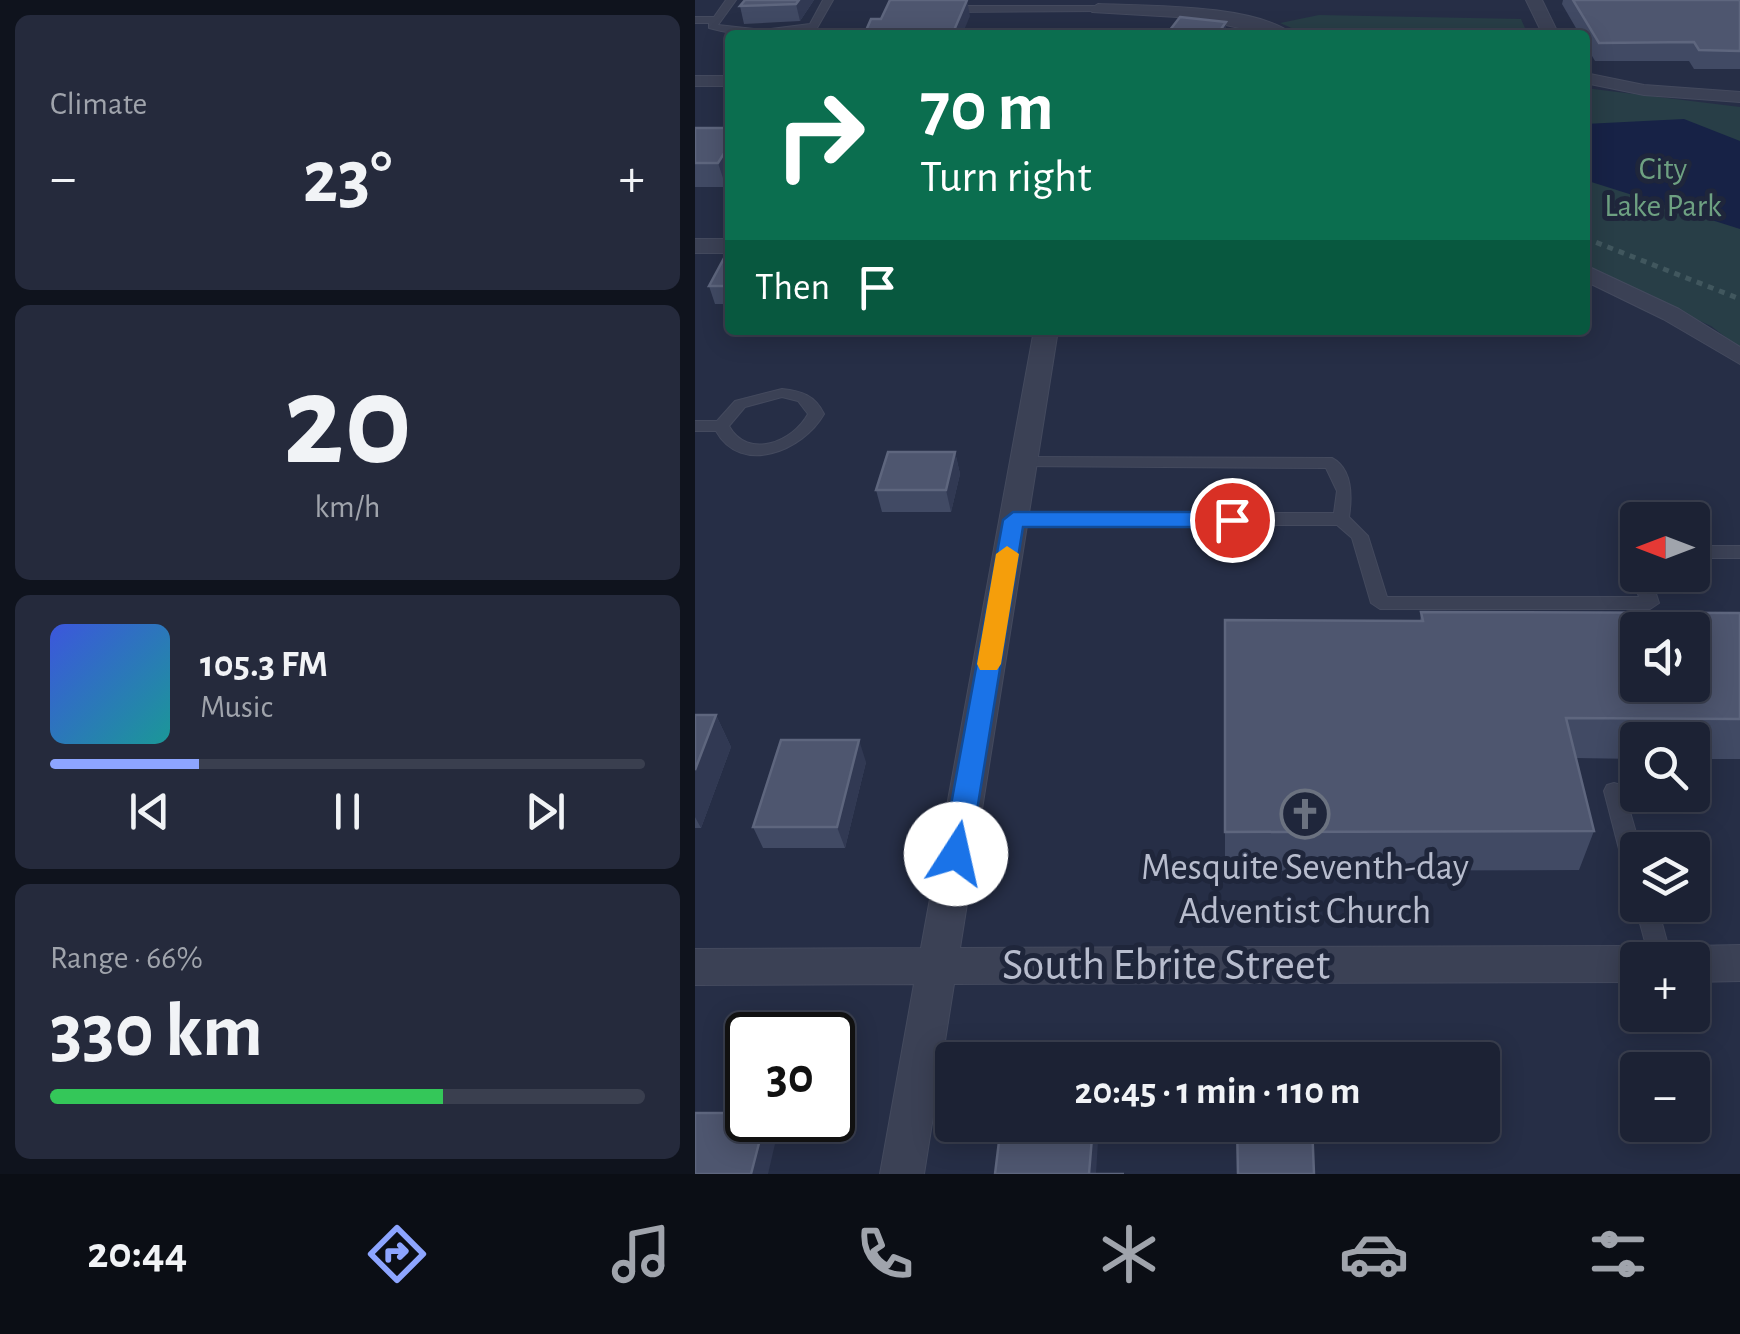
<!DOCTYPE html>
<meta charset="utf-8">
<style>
body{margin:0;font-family:"Alegreya Sans",sans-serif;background:#252a3c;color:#f1f3f6;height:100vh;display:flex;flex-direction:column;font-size:38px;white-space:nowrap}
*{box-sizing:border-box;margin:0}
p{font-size:32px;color:#a0a4ac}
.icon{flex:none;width:55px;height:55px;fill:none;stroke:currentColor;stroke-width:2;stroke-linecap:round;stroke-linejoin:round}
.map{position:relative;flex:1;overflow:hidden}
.panel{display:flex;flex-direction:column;gap:15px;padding:15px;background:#0f131d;width:695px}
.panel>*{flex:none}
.guide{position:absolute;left:30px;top:30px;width:865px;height:305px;border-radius:10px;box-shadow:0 5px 25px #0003,0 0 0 2px #3a3f4f;background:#0b6e4f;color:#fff;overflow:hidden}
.needle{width:65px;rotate:270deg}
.buttons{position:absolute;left:925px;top:502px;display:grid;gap:20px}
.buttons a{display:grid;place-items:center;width:90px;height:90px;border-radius:10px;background:#1c2234;box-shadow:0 5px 25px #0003,0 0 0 2px #3a3f4f;font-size:50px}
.speed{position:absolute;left:30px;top:1012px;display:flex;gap:20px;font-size:50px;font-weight:700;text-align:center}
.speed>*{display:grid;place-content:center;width:130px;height:130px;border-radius:50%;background:#1c2234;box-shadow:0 5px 25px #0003,0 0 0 2px #3a3f4f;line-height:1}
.speed .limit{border:5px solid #111;border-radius:15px;background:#fff;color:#111}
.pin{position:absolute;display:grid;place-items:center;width:85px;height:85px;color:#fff;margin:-42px;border:5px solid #fff;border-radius:50%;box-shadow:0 2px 10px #0007}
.me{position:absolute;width:110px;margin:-55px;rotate:10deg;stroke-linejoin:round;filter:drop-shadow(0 0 8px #0008)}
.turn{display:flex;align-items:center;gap:35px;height:210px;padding:0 30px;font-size:45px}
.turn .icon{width:130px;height:130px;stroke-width:2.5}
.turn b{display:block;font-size:70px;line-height:85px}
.then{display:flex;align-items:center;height:95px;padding:0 30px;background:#0003;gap:20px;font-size:38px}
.big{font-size:75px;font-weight:700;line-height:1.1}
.panel .widget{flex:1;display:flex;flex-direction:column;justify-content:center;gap:15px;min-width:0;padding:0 35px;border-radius:15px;background:#252a3c}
.panel .dial{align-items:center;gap:0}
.dial b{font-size:130px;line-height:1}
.song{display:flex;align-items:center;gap:30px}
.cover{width:120px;height:120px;border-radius:15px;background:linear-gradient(135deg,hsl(230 70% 55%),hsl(180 70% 35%))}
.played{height:10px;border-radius:5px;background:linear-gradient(90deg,#8da5ff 25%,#3a3f4f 25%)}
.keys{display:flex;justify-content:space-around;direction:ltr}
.heat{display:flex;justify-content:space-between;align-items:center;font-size:55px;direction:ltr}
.charge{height:15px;border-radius:8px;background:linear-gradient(90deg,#34c759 66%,#3a3f4f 0)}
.trip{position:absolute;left:240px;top:1042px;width:565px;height:100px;border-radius:10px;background:#1c2234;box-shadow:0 5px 25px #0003,0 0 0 2px #3a3f4f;font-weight:700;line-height:100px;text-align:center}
.menu{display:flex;height:160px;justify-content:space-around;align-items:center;background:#0b0e15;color:#a0a4ac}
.menu .icon{width:70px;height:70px}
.menu .current{color:#8da5ff}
.menu b{font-size:45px;color:#f1f3f6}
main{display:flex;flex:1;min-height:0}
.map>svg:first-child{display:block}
</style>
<main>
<section class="panel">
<div class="widget"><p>Climate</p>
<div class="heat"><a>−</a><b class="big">23°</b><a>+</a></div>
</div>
<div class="widget dial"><b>20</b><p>km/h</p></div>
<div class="widget">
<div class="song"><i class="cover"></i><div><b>105.3 FM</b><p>Music</p></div></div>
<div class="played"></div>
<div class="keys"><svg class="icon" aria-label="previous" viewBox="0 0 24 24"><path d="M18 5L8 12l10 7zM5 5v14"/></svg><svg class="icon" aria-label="pause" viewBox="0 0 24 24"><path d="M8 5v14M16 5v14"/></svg><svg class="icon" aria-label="next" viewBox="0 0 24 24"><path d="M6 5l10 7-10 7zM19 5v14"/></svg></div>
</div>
<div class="widget"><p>Range · 66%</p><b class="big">330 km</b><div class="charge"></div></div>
</section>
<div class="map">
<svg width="1045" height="1174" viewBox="0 0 1045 1174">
<rect width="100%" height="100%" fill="#262e46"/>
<path fill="#283e47" d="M 624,15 L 826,19 L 833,35 L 613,35 L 585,23 Z
M 890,88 L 1045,107 L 1045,348 L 1016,326 L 890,269 Z"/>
<path fill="#172246" d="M 989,119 L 1045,141 L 1045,229 L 890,180 L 890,124 Z"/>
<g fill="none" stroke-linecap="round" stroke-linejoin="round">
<g stroke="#444a5e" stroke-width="2">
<path id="service" d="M 31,0 L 41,0 L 23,25 L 68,30 L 115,24 L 128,0 L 138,0 L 122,28 C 86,37 50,38 14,28 L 14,23 L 0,23 L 0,17 L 19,17 Z
M 403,6 L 406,7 L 406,11 L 254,12 L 249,9 L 254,6 Z
M 87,389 C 106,391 120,395 129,414 C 108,451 46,476 21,431 L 0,431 L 0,421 L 22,421 L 40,401 ZM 87,397 L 103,401 L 113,414 C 98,442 53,460 34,426 L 50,407 Z
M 329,457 L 637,458 C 658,469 657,497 654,517 L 673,536 L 692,597 L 944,597 L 937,575 L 940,571 L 936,569 L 929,553 L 932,549 L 942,547 L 942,575 L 955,575 L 964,603 L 955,609 L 685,609 L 676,603 L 657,538 L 642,525 L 318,525 L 310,519 L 318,513 L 639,513 L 642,491 L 631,468 L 323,466 L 321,462 L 323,458 Z
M 998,546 L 1045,546 L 1045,558 L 998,558 Z
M 919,783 L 926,785 L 929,791 L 946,850 L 942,850 L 942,885 L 934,883 L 931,876 L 909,791 L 912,785 Z
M 942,900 L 942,905 L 962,905 L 977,960 L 955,960 L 940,905 Z"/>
</g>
<g stroke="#444a5e" stroke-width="2">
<path id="minor" d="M 831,0 L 847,0 L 864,35 L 848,35 Z
M 403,4 C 452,6 561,4 599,35 L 576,35 L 499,18 L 397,12 L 395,9 Z
M 890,73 L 949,85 L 1045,92 L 1045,102 L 949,95 L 890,83 Z
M 0,76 L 35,76 L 35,86 L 0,86 Z
M 0,239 L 35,239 L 35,253 L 0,253 Z
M 890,265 L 984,309 L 1045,347 L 1045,364 L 968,319 L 890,281 Z
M 339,330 L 363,330 L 265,948 L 942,946 L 956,951 L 960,960 L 942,960 L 942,982 L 259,984 L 229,1174 L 185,1174 L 219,984 L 0,985 L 0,949 L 226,948 Z
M 1045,945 L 1045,981 L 998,982 L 998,960 L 980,960 L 984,951 L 998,946 Z"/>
</g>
<path stroke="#41575e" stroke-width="5" stroke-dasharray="6 6" stroke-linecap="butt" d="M 890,238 L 1045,299"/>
<use href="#service" fill="#3b4155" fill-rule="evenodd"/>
<use href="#minor" fill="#3b4155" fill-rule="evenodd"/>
</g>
<path fill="#414a64" d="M 50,0 L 119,0 L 105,21 L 49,24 L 45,6 Z
M 868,0 L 1045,0 L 1045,69 L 999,69 L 994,61 L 900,61 L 890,44 L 890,35 L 885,35 L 867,4 Z
M 0,128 L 35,128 L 35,180 L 31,187 L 0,187 Z
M 35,247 L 35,304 L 20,304 L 14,286 Z
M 260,452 L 265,474 L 256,512 L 187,512 L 181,490 Z
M 726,612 L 1045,613 L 1045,759 L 998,759 L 998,740 L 942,740 L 942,759 L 880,758 L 899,831 L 884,870 L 530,871 L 530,620 L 725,621 Z
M 0,715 L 21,715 L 36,747 L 6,828 L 0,828 Z
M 171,762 L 150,848 L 68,848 L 58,827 Z"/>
<path fill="#313953" d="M 104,0 L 119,0 L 105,21 L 101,4 Z
M 272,0 L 275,16 L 267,35 L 257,35 Z
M 531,22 L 531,35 L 522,35 Z
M 35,144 L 35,180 L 31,187 L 23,163 Z
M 260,452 L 265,474 L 256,512 L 251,490 Z
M 21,715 L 36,747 L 6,828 L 0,817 L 0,770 Z
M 164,740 L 171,762 L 150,848 L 142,827 Z
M 70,1120 L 76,1120 L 83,1131 L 73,1174 L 56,1174 Z
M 398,1125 L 404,1125 L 401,1174 L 395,1174 Z"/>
<path fill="#4e566f" stroke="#5e667e" stroke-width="2.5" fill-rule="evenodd" d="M 50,0 L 104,0 L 101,4 L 45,6 Z
M 195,0 L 272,0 L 257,35 L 169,35 L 176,19 L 186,19 Z
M 878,0 L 1045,0 L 1045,51 L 1004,50 L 999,42 L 904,43 Z
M 485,17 L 531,22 L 522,35 L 471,35 Z
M 0,128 L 35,128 L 35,144 L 23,163 L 0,163 Z
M 35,247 L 35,286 L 14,286 Z
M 193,452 L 260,452 L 251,490 L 181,490 Z
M 726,612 L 1045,613 L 1045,719 L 871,718 L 899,831 L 530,832 L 530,620 L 728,621 ZM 942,630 L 998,630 L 998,685 L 942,685 Z
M 0,715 L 21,715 L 0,770 Z
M 86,740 L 164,740 L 142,827 L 58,827 Z
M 0,1113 L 52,1113 L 52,1120 L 70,1120 L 56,1174 L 0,1174 Z
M 306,1125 L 398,1125 L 394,1174 L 429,1174 L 300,1174 Z
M 542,1125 L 617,1125 L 619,1174 L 543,1174 Z"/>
<path fill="#1a73e8" stroke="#114b97" stroke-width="2.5" d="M 318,512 L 537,512 L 548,520 L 537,527 L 328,527 L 275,854 L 271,863 L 261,866 L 251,863 L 247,854 L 308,520 Z"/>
<path fill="#f59e0b" d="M 312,546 L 324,554 L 306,664 L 302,670 L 285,670 L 282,664 L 301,554 Z"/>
<defs>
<g id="church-ring" transform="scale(2.5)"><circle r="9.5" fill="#1f263b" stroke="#6b7280" stroke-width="1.5"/><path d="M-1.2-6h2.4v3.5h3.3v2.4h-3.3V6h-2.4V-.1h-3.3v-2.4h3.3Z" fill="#6b7280"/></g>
</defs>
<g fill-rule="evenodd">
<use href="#church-ring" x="610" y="814"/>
</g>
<g text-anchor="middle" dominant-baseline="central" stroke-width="10" stroke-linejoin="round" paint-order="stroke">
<g font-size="32" fill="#6ea182" stroke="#1f263b">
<text x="968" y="169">City<tspan x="968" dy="37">Lake Park</tspan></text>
</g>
<g font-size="38" fill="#b8bdce" stroke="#1f263b">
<text x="610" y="868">Mesquite Seventh-day<tspan x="610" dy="44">Adventist Church</tspan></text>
</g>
<g font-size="45" fill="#b8bdce" stroke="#1f263b">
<text x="471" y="965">South Ebrite Street</text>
</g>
</g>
</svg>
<div class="buttons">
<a><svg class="needle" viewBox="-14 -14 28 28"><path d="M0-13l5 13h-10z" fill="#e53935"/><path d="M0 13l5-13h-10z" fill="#a0a4ac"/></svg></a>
<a><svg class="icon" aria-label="sound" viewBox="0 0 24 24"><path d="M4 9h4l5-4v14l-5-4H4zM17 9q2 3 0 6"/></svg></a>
<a><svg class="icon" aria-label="search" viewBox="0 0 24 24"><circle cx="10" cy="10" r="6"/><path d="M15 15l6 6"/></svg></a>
<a><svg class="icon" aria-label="layers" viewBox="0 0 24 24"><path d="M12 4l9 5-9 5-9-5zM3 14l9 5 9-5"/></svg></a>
<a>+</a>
<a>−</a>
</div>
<div class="speed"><div class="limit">30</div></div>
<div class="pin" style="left:537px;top:520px;background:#d93025"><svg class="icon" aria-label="arrive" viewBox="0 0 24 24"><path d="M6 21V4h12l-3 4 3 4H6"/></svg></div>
<svg class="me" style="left:261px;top:854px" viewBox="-20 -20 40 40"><circle r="19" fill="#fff"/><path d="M0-13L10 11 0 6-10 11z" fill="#1a73e8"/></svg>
<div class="trip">20:45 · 1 min · 110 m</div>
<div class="guide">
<div class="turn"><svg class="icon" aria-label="right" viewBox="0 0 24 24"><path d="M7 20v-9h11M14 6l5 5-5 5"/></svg><div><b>70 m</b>Turn right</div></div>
<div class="then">Then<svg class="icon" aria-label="arrive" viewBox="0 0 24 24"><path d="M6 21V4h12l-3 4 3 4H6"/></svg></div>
</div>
</div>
</main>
<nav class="menu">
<b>20:44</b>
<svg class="icon current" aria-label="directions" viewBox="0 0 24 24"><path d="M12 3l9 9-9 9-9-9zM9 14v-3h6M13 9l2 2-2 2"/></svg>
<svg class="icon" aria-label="music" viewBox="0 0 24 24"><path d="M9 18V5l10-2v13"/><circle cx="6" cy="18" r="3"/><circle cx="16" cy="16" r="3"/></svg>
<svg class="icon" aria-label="phone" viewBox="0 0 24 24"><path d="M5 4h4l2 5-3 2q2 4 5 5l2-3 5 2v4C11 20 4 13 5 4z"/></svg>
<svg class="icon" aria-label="climate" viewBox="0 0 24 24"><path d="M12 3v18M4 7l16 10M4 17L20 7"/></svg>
<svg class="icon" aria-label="car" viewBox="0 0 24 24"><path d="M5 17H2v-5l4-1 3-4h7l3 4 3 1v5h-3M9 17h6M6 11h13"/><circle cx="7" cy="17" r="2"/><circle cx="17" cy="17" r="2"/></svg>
<svg class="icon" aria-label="filters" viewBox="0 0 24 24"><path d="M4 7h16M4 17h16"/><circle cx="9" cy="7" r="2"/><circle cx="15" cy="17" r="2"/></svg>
</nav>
